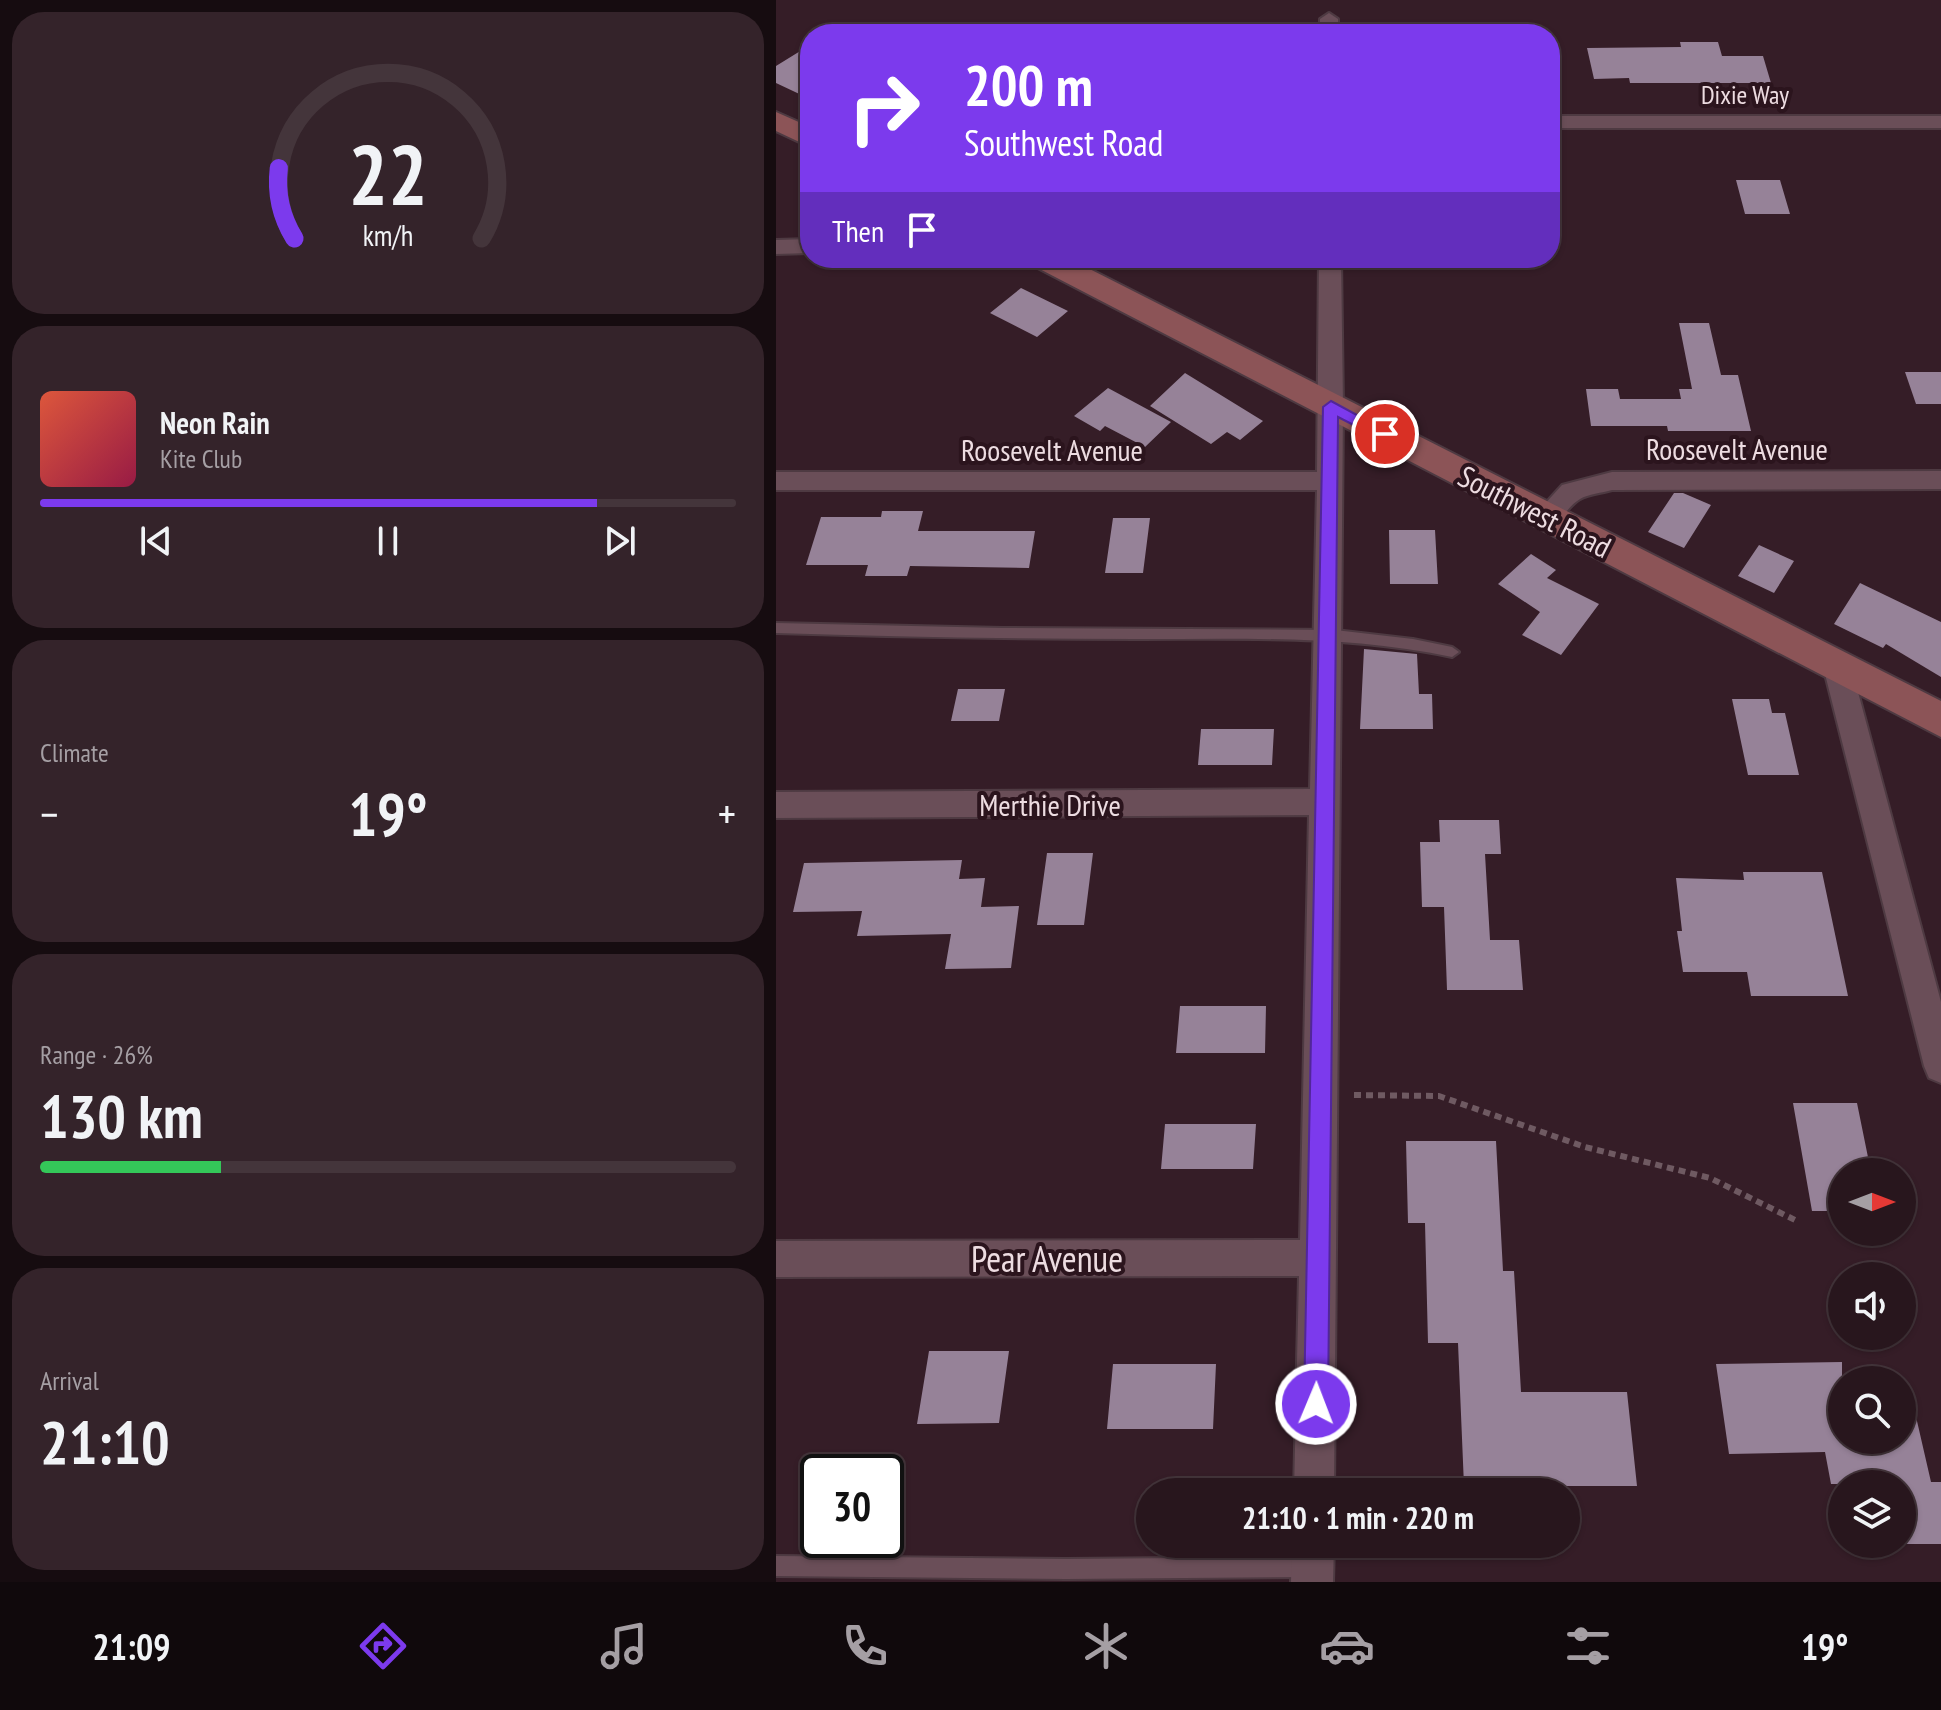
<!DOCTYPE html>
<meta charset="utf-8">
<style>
body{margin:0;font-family:"PT Sans Narrow",sans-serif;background:#34232a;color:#f1f3f6;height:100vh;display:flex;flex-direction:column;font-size:30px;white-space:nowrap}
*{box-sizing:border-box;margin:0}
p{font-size:26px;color:#a59fa4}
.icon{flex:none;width:44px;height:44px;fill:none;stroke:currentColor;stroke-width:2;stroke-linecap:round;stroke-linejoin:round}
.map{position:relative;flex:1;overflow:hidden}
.drawer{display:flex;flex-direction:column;gap:12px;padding:12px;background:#160c10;width:776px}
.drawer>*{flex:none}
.banner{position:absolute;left:24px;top:24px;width:760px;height:244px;border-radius:32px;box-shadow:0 2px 6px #0004,0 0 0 2px #44353b;background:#7c3aed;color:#fff;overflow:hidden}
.needle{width:52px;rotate:90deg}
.controls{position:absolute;left:1052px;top:1158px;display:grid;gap:16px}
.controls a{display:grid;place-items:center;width:88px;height:88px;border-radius:50%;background:#28161d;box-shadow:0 2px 6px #0004,0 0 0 2px #44353b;font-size:40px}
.speed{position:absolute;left:24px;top:1454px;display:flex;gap:16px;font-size:40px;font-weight:700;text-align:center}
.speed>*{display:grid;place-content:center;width:104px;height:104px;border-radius:50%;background:#28161d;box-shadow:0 2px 6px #0004,0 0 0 2px #44353b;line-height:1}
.speed .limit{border:4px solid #111;border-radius:12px;background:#fff;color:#111}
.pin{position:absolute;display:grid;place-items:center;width:68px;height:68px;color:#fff;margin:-34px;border:4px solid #fff;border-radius:50%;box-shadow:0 2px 8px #0007}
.me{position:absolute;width:88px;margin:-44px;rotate:1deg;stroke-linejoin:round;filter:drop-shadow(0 0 6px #0008)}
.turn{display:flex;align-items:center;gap:28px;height:168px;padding:0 32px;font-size:36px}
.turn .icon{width:104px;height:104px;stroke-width:2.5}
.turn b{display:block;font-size:56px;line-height:68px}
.then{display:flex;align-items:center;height:76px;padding:0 32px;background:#0003;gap:16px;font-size:30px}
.big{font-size:60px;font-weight:700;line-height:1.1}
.drawer .widget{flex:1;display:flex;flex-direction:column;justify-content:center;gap:12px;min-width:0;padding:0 28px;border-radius:32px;background:#34232a}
.drawer .dial{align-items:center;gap:0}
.dial svg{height:208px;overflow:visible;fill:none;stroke:#44353b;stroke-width:7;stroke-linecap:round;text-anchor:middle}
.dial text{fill:#f1f3f6;stroke:none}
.song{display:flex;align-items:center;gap:24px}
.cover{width:96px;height:96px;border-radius:12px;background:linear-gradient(135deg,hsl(10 70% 55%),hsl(340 70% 35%))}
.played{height:8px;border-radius:4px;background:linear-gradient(90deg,#7c3aed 80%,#44353b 80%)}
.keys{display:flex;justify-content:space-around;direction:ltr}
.heat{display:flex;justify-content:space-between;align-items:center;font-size:44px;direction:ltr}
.charge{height:12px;border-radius:6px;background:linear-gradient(90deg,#34c759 26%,#44353b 0)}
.trip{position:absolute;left:360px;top:1478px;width:444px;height:80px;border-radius:40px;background:#28161d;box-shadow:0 2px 6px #0004,0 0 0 2px #44353b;font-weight:700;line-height:80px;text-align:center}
.dock{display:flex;height:128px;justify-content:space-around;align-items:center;background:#10090c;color:#a59fa4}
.dock .icon{width:56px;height:56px}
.dock .on{color:#7c3aed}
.dock b{font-size:36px;color:#f1f3f6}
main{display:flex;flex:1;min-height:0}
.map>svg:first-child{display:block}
</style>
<main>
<section class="drawer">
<div class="widget dial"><svg viewBox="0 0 100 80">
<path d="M14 69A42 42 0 1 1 86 69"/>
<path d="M14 69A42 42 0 0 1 8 42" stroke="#7c3aed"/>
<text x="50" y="56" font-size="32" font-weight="700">22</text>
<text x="50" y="72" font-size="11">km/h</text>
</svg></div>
<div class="widget">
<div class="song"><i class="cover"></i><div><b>Neon Rain</b><p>Kite Club</p></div></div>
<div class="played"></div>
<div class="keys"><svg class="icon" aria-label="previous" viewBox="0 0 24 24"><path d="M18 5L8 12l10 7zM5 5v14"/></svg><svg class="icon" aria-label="pause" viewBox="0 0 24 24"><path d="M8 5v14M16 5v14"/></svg><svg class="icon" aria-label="next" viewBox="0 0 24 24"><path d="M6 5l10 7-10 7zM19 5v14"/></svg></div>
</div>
<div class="widget"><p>Climate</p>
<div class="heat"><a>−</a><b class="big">19°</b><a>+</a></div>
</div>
<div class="widget"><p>Range · 26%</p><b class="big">130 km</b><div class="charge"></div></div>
<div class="widget"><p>Arrival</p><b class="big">21:10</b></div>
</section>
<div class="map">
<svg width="1165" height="1582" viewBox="0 0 1165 1582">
<rect width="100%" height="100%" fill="#351d27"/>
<path fill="#968298" d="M 904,42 L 942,42 L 946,56 L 987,56 L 995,83 L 854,83 L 853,78 L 818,79 L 811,48 L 905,47 Z
M 34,45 L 34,99 L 0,83 L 0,66 Z
M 960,180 L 1004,180 L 1014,214 L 969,214 Z
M 245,288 L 292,311 L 261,337 L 214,313 Z
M 903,323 L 933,323 L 945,375 L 962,375 L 975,431 L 892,431 L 891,426 L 815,426 L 810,389 L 842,389 L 844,399 L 905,399 L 903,389 L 916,389 Z
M 1129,372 L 1165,372 L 1165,404 L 1140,404 Z
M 409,373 L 487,421 L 464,440 L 451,432 L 435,444 L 374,406 Z
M 332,388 L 395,422 L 369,447 L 329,426 L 324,431 L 298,416 Z
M 898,493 L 907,493 L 935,505 L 908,548 L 872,532 Z
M 106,511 L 147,511 L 142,531 L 259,531 L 253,568 L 134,566 L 131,576 L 89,576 L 92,565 L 30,565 L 45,517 L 105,517 Z
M 337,518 L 374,518 L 367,573 L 329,573 Z
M 613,530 L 659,530 L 662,584 L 614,584 Z
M 983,545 L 1018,561 L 998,593 L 962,576 Z
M 755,554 L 780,570 L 771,578 L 823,604 L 785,655 L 746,635 L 764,612 L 722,584 Z
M 1084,583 L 1165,622 L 1165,677 L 1110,644 L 1107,648 L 1058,624 Z
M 588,649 L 641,654 L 643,694 L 656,694 L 657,729 L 584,729 Z
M 182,689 L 229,689 L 223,721 L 175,721 Z
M 956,699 L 993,699 L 996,713 L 1009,713 L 1023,775 L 972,775 Z
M 425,729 L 498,729 L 496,765 L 422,765 Z
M 663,820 L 723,820 L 725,854 L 709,854 L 714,940 L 743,940 L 747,990 L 671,990 L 668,907 L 646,907 L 644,842 L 664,842 Z
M 271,853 L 317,853 L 308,925 L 261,925 Z
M 186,860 L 183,879 L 209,878 L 205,907 L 243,906 L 235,968 L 169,969 L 175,934 L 81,936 L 86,911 L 17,912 L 28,863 Z
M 967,872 L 1046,872 L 1072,996 L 975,996 L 971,972 L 907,972 L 901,931 L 906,931 L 900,878 L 968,880 Z
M 404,1006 L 490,1006 L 489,1053 L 400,1053 Z
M 1017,1103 L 1081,1103 L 1095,1172 L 1066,1172 L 1066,1211 L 1036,1211 Z
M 389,1124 L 480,1124 L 477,1169 L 385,1169 Z
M 630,1141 L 720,1141 L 727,1271 L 738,1271 L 745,1392 L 851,1392 L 861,1486 L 688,1486 L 682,1343 L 652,1343 L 649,1223 L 632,1223 Z
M 153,1351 L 233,1351 L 223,1423 L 141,1424 Z
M 1066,1362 L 1066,1440 L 1126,1440 L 1126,1410 L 1138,1408 L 1155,1482 L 1165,1482 L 1165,1544 L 1126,1544 L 1126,1484 L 1055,1484 L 1049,1452 L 953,1454 L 940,1364 Z
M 337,1364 L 440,1364 L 437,1429 L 331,1429 Z"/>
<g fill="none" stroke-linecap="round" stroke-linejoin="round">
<g stroke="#4e3a42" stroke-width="4">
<path id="lane" d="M 0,623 L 227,628 L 559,630 L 637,639 L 676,647 L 683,652 L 676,657 C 571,635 467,639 360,639 C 240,639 120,637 0,633 Z
M 0,1556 L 290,1559 L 532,1557 L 539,1560 L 542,1567 L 539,1574 L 532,1577 L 290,1579 L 0,1576 Z"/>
</g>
<g stroke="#4e3a42" stroke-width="4">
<path id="street" d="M 553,13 L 562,19 L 562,34 L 544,34 L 544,19 Z
M 774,116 L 1165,116 L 1165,128 L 774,128 Z
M 34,239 L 34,253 L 0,254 L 0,240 Z
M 543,258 L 565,258 L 567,407 L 558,1492 L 518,1492 L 523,1276 L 0,1277 L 0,1241 L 524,1240 L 533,815 L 0,818 L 0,792 L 534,789 L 541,490 L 0,490 L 0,472 L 541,472 Z
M 1165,471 L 1165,489 L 836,490 C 826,493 812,494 804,499 C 787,509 784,531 761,524 L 757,517 L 786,485 L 836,472 Z
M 1061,655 L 1071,658 L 1075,666 L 1165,1002 L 1165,1083 L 1153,1078 L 1148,1066 L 1047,666 L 1051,658 Z
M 516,1544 L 558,1544 L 557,1582 L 515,1582 Z"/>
</g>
<g stroke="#4e3a42" stroke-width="4">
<path id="secondary" d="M 0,112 L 34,127 L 34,147 L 0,131 Z
M 251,258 L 292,258 L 1165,701 L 1165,737 L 256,265 Z"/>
</g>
<path stroke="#6f5a62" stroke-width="6" stroke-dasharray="7 5" stroke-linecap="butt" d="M 578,1095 L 663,1096 L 809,1147 L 934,1178 L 1019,1220"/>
<use href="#lane" fill="#6a4e58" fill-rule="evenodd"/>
<use href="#street" fill="#6a4e58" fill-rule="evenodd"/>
<use href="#secondary" fill="#8c5457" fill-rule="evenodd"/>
</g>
<path fill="#7c3aed" stroke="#51269a" stroke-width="2" d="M 555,401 L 616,434 L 609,440 L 603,438 L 562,417 L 552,1404 L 548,1412 L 540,1416 L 531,1412 L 528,1404 L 547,407 Z"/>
<g text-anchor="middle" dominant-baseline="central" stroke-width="8" stroke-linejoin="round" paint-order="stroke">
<g font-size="26" fill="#eddce1" stroke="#2b141d">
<text x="969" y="94">Dixie Way</text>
</g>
<g font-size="30" fill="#eddce1" stroke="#2b141d">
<text x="961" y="448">Roosevelt Avenue</text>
<text x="276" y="449">Roosevelt Avenue</text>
<text transform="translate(759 511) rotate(27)">Southwest Road</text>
<text x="274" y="804">Merthie Drive</text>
</g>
<g font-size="36" fill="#eddce1" stroke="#2b141d">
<text x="271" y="1258">Pear Avenue</text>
</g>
</g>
</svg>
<div class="controls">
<a><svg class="needle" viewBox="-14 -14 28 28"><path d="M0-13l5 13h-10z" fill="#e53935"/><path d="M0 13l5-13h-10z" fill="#a59fa4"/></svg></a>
<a><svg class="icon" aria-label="sound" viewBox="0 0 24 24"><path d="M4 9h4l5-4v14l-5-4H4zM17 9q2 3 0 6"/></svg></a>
<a><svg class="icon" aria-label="search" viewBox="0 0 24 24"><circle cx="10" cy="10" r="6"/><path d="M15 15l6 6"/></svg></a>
<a><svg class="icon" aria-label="layers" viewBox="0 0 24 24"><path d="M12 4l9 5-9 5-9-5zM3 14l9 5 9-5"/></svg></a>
</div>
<div class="speed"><div class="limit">30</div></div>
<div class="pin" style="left:609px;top:434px;background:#d93025"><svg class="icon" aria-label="arrive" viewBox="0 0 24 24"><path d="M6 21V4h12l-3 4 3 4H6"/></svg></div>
<svg class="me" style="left:540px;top:1404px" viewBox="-20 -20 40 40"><circle r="17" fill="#7c3aed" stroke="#fff" stroke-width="3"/><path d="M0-11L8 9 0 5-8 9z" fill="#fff"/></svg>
<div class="trip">21:10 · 1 min · 220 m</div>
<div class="banner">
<div class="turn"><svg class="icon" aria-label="right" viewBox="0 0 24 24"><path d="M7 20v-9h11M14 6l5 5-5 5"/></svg><div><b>200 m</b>Southwest Road</div></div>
<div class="then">Then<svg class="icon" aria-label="arrive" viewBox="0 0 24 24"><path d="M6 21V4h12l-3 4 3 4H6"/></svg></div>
</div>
</div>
</main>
<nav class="dock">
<b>21:09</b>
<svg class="icon on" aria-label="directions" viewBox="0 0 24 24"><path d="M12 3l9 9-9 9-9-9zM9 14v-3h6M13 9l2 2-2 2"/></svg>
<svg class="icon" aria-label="music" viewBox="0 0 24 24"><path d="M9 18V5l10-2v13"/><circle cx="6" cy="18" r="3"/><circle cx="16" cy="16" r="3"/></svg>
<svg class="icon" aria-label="phone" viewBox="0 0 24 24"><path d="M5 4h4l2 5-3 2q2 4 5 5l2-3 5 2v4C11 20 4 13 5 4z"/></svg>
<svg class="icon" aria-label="climate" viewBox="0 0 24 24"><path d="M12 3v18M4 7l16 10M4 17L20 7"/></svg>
<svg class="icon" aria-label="car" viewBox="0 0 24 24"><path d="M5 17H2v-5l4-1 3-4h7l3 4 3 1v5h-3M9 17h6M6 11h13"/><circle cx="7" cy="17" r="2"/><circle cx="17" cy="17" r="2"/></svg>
<svg class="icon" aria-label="filters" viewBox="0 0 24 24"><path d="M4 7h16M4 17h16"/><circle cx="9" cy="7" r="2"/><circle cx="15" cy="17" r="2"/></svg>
<b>19°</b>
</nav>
